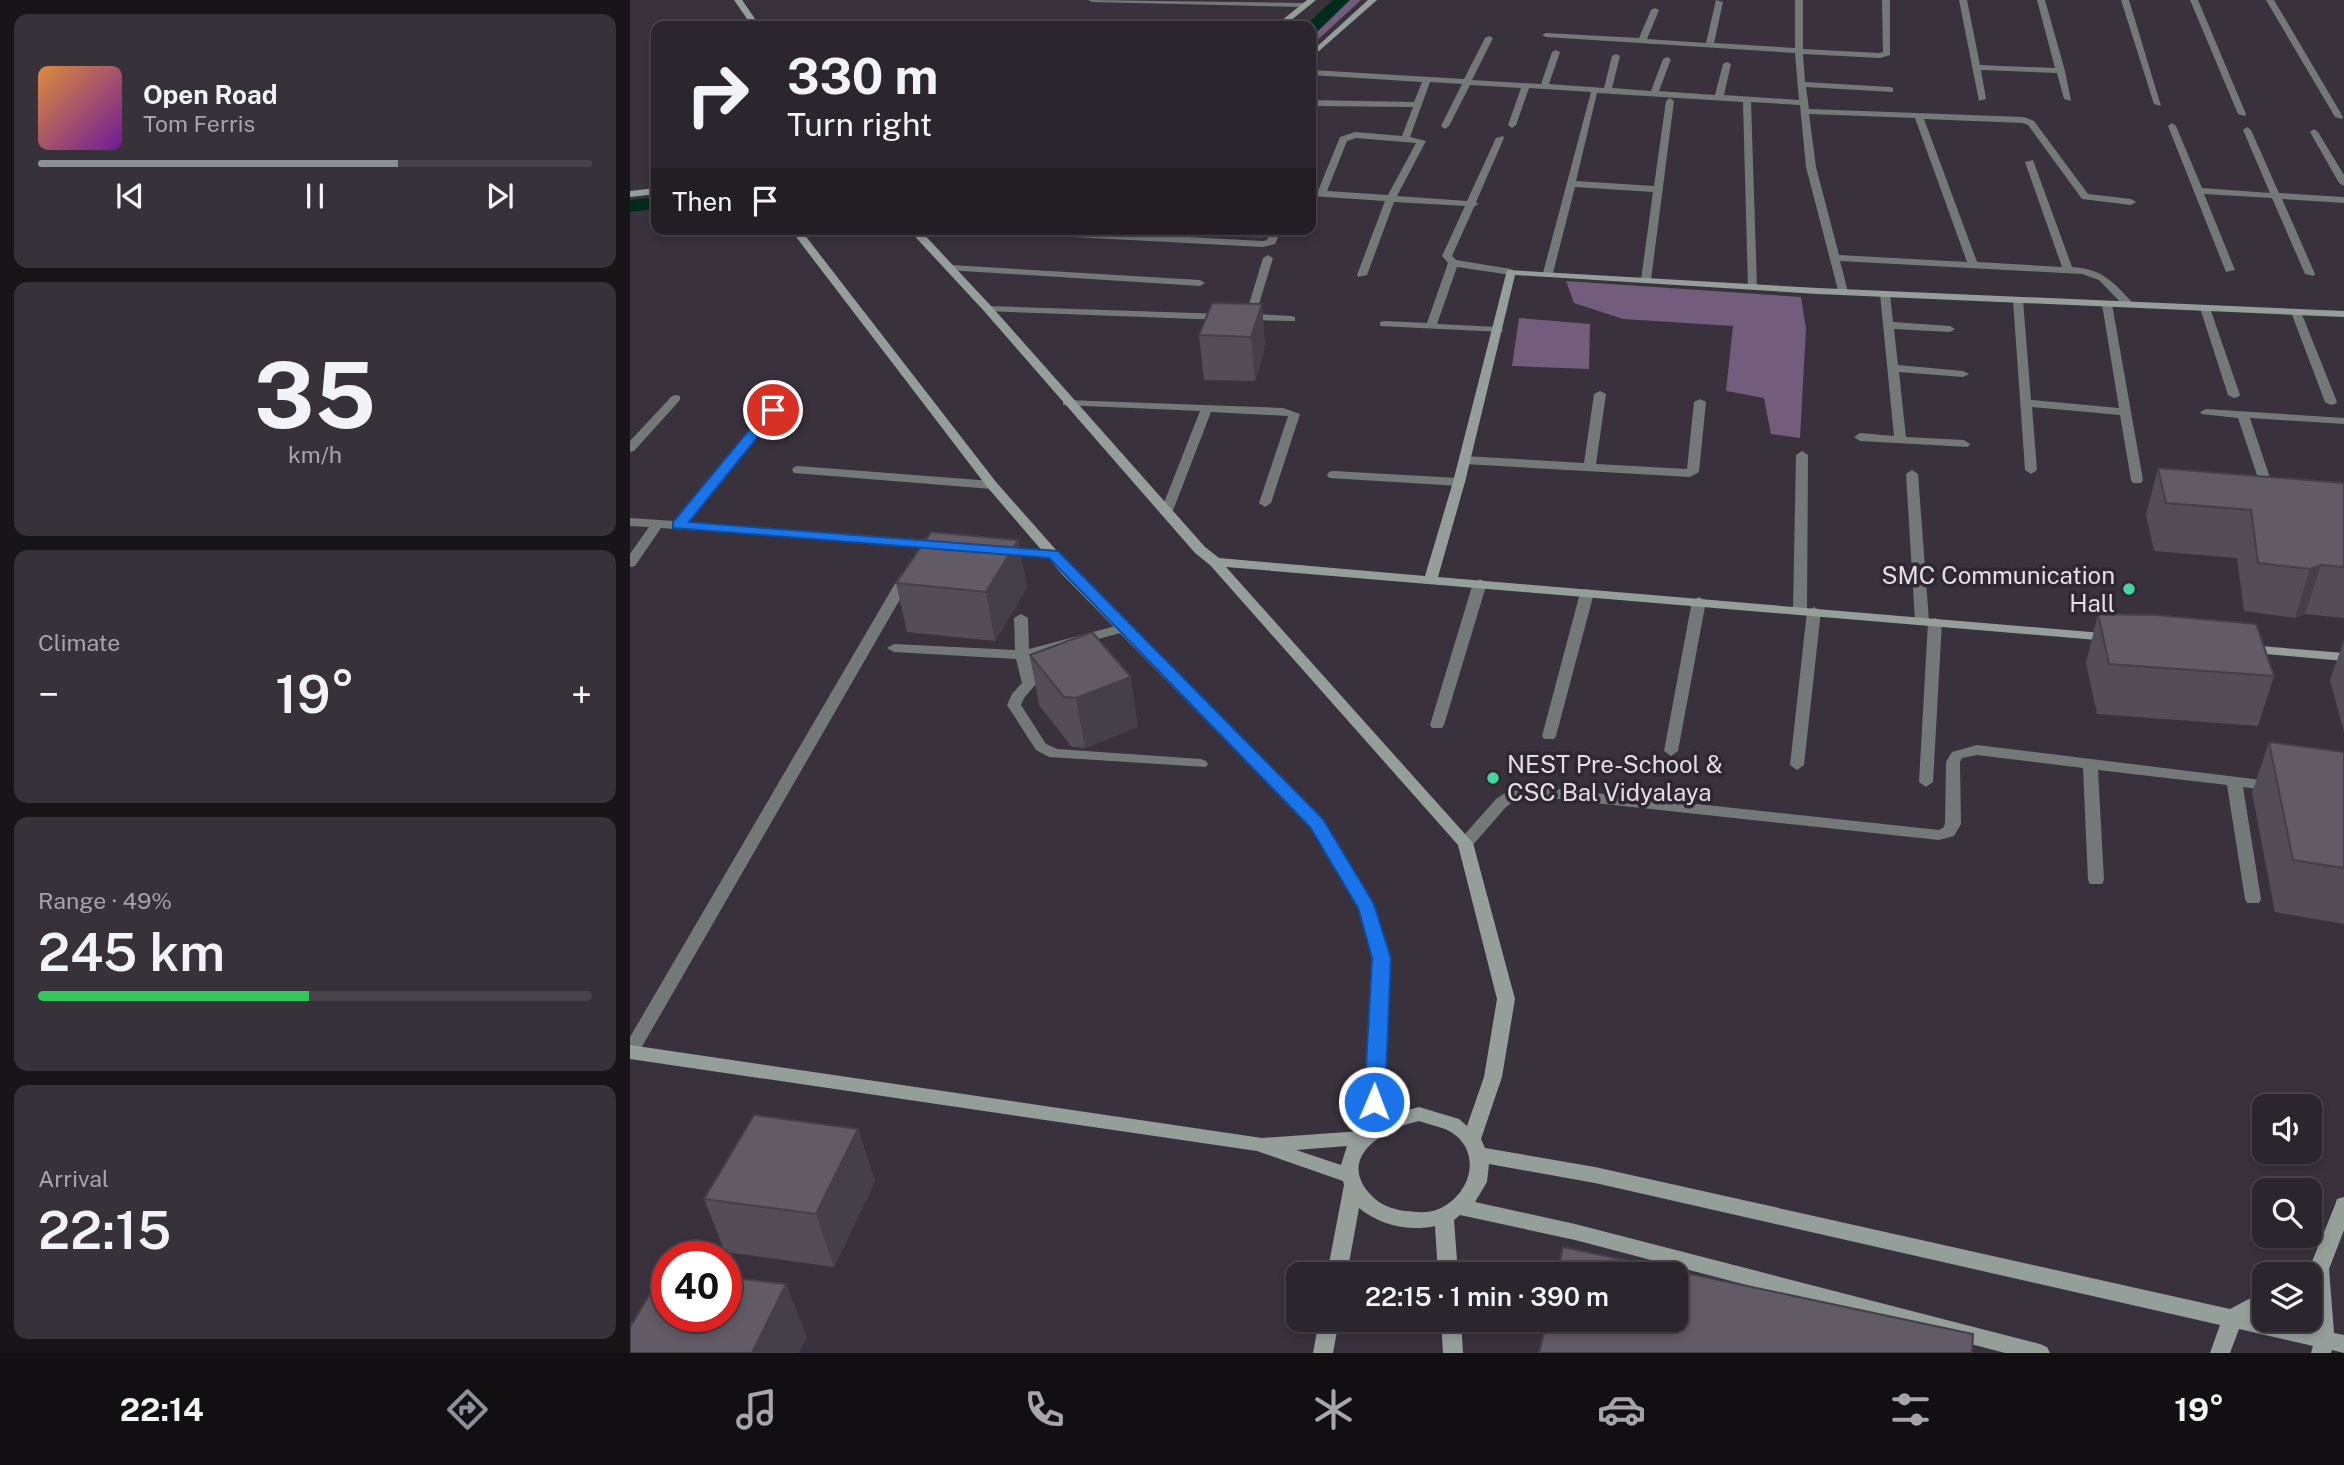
<!DOCTYPE html>
<meta charset="utf-8">
<style>
body{margin:0;font-family:"Public Sans",sans-serif;background:#373239;color:#f1f3f6;height:100vh;display:flex;flex-direction:column;font-size:26px;white-space:nowrap}
*{box-sizing:border-box;margin:0}
p{font-size:23px;color:#a6a5aa}
.icon{flex:none;width:38px;height:38px;fill:none;stroke:currentColor;stroke-width:2;stroke-linecap:round;stroke-linejoin:round}
.map{position:relative;flex:1;overflow:hidden}
.side{display:flex;flex-direction:column;gap:14px;padding:14px;background:#181519;width:630px}
.side>*{flex:none}
.hud{position:absolute;left:21px;top:21px;width:665px;height:214px;border-radius:14px;box-shadow:0 4px 10px #0003,0 0 0 2px #474349;background:#2b262d;color:#f1f3f6;overflow:hidden}
.fabs{position:absolute;left:1622px;top:1094px;display:grid;gap:14px}
.fabs a{display:grid;place-items:center;width:70px;height:70px;border-radius:14px;background:#2b262d;box-shadow:0 4px 10px #0003,0 0 0 2px #474349;font-size:35px}
.speed{position:absolute;left:21px;top:1241px;display:flex;gap:14px;font-size:35px;font-weight:700;text-align:center}
.speed>*{display:grid;place-content:center;width:91px;height:91px;border-radius:50%;background:#2b262d;box-shadow:0 4px 10px #0003,0 0 0 2px #474349;line-height:1}
.speed .limit{border:10px solid #d22;background:#fff;color:#111}
.pin{position:absolute;display:grid;place-items:center;width:60px;height:60px;color:#fff;margin:-30px;border:4px solid #fff;border-radius:50%;box-shadow:0 2px 7px #0007}
.me{position:absolute;width:77px;margin:-38px;rotate:1deg;stroke-linejoin:round;filter:drop-shadow(0 0 5px #0008)}
.turn{display:flex;align-items:center;gap:24px;height:147px;padding:0 21px;font-size:32px}
.turn .icon{width:91px;height:91px;stroke-width:2.5}
.turn b{display:block;font-size:49px;line-height:60px}
.then{display:flex;align-items:center;height:66px;padding:0 21px;background:#0003;gap:14px;font-size:26px}
.big{font-size:52px;font-weight:600;line-height:1.1}
.side .card{flex:1;display:flex;flex-direction:column;justify-content:center;gap:10px;min-width:0;padding:0 24px;border-radius:14px;background:#373239}
.side .dial{align-items:center;gap:0}
.dial b{font-size:91px;line-height:1}
.song{display:flex;align-items:center;gap:21px}
.cover{width:84px;height:84px;border-radius:10px;background:linear-gradient(135deg,hsl(30 70% 55%),hsl(280 70% 35%))}
.played{height:7px;border-radius:4px;background:linear-gradient(90deg,#8c9099 65%,#474349 65%)}
.keys{display:flex;justify-content:space-around;direction:ltr}
.heat{display:flex;justify-content:space-between;align-items:center;font-size:38px;direction:ltr}
.charge{height:10px;border-radius:5px;background:linear-gradient(90deg,#34c759 49%,#474349 0)}
.trip{position:absolute;left:656px;top:1262px;width:402px;height:70px;border-radius:14px;background:#2b262d;box-shadow:0 4px 10px #0003,0 0 0 2px #474349;font-weight:600;line-height:70px;text-align:center}
.menu{display:flex;height:112px;justify-content:space-around;align-items:center;background:#110f12;color:#a6a5aa}
.menu .icon{width:49px;height:49px}
.menu .on{color:#8c9099}
.menu b{font-size:32px;color:#f1f3f6}
main{display:flex;flex:1;min-height:0}
.map>svg:first-child{display:block}
</style>
<main>
<section class="side">
<div class="card">
<div class="song"><i class="cover"></i><div><b>Open Road</b><p>Tom Ferris</p></div></div>
<div class="played"></div>
<div class="keys"><svg class="icon" aria-label="previous" viewBox="0 0 24 24"><path d="M18 5L8 12l10 7zM5 5v14"/></svg><svg class="icon" aria-label="pause" viewBox="0 0 24 24"><path d="M8 5v14M16 5v14"/></svg><svg class="icon" aria-label="next" viewBox="0 0 24 24"><path d="M6 5l10 7-10 7zM19 5v14"/></svg></div>
</div>
<div class="card dial"><b>35</b><p>km/h</p></div>
<div class="card"><p>Climate</p>
<div class="heat"><a>−</a><b class="big">19°</b><a>+</a></div>
</div>
<div class="card"><p>Range · 49%</p><b class="big">245 km</b><div class="charge"></div></div>
<div class="card"><p>Arrival</p><b class="big">22:15</b></div>
</section>
<div class="map">
<svg width="1714" height="1353" viewBox="0 0 1714 1353">
<rect width="100%" height="100%" fill="#39323c"/>
<path fill="#745c7c" d="M 719,0 L 731,0 L 681,46 L 681,35 Z
M 936,281 L 1171,297 L 1176,329 L 1170,438 L 1141,434 L 1134,398 L 1096,391 L 1103,326 L 993,319 L 944,303 Z
M 889,318 L 960,324 L 959,369 L 882,366 Z"/>
<g fill="none" stroke-linecap="round" stroke-linejoin="round">
<path fill="#002c1c" fill-rule="evenodd" d="M 703,0 L 720,0 L 687,32 L 681,34 L 681,26 L 675,26 Z
M 26,197 L 26,209 L 0,212 L 0,200 Z"/>
<path fill="#737976" fill-rule="evenodd" d="M 458,0 L 676,3 L 680,5 L 676,7 L 462,2 Z
M 1086,0 L 1093,2 L 1084,43 L 1165,48 L 1165,0 L 1173,0 L 1173,49 L 1249,53 L 1253,52 L 1252,0 L 1260,0 L 1260,55 L 1250,58 L 1173,54 L 1175,82 L 1260,87 L 1263,88 L 1263,92 L 1176,87 L 1179,109 L 1394,117 L 1404,121 L 1458,194 L 1501,199 L 1506,202 L 1501,205 L 1452,199 L 1398,125 L 1393,123 L 1294,119 L 1347,262 L 1432,267 L 1395,162 L 1403,160 L 1442,267 C 1473,269 1483,282 1503,303 L 1503,307 L 1495,307 L 1469,280 L 1452,274 L 1210,261 L 1218,292 L 1217,294 L 1209,294 L 1176,167 L 1170,105 L 1121,102 L 1127,287 L 1126,289 L 1118,289 L 1113,102 L 967,93 L 946,181 L 1024,186 L 1036,101 L 1040,98 L 1044,101 L 1021,280 L 1016,283 L 1011,280 L 1023,192 L 945,187 L 923,273 L 914,275 L 913,273 L 961,92 L 899,88 L 886,125 L 882,128 L 878,125 L 891,88 L 840,85 L 819,126 L 815,129 L 811,126 L 832,84 L 800,82 L 780,137 L 796,141 L 767,196 L 837,201 L 866,138 L 873,136 L 874,138 L 846,202 L 848,204 L 844,207 L 822,256 L 826,260 L 881,269 L 886,272 L 881,275 L 827,267 L 807,324 L 868,327 L 873,330 L 872,332 L 750,326 L 750,322 L 754,321 L 797,323 L 818,263 L 812,256 L 835,206 L 764,202 L 737,275 L 728,277 L 727,275 L 755,201 L 681,196 L 681,190 L 688,191 L 710,137 L 725,132 L 772,136 L 783,107 L 681,106 L 681,100 L 784,102 L 792,82 L 681,75 L 681,70 L 834,79 L 855,38 L 859,36 L 863,38 L 842,80 L 911,84 L 922,52 L 926,50 L 930,52 L 919,84 L 974,88 L 982,56 L 986,54 L 990,56 L 982,88 L 1021,91 L 1033,59 L 1037,57 L 1041,59 L 1029,91 L 1085,95 L 1093,64 L 1097,62 L 1101,64 L 1094,95 L 1169,100 L 1165,53 L 916,37 L 912,35 L 916,33 L 1009,38 L 1021,10 L 1025,8 L 1029,10 L 1017,39 L 1076,43 ZM 1179,114 L 1285,118 L 1337,262 L 1209,255 L 1186,167 ZM 726,138 L 786,143 L 758,195 L 697,191 L 717,141 Z
M 1329,0 L 1337,0 L 1350,65 L 1425,68 L 1407,0 L 1415,0 L 1435,71 L 1441,101 L 1434,99 L 1427,73 L 1351,70 L 1356,99 L 1349,101 Z
M 1491,0 L 1499,0 L 1531,106 L 1524,104 Z
M 1560,0 L 1568,0 L 1616,114 L 1615,116 L 1608,114 Z
M 1636,0 L 1644,0 L 1713,117 L 1712,119 L 1705,117 Z
M 1542,123 L 1546,126 L 1572,188 L 1640,193 L 1613,130 L 1617,127 L 1621,130 L 1649,193 L 1714,197 L 1714,203 L 1652,199 L 1685,274 L 1684,276 L 1675,274 L 1642,198 L 1574,194 L 1605,270 L 1596,272 L 1538,126 Z
M 1684,129 L 1688,132 L 1714,175 L 1714,186 L 1709,183 L 1680,132 Z
M 343,229 L 409,229 L 633,241 L 637,240 L 642,229 L 652,229 L 645,244 L 633,247 L 348,232 Z
M 638,255 L 643,258 L 626,314 L 661,316 L 665,317 L 665,321 L 615,320 L 610,317 L 616,314 L 633,258 Z
M 321,265 L 570,280 L 575,283 L 570,286 L 317,270 L 317,266 Z
M 1255,291 L 1260,294 L 1263,322 L 1320,326 L 1325,329 L 1320,332 L 1264,329 L 1268,365 L 1333,371 L 1339,374 L 1333,377 L 1269,372 L 1276,437 L 1334,440 L 1340,444 L 1338,447 L 1230,441 L 1224,437 L 1230,433 L 1264,436 L 1250,294 Z
M 1388,297 L 1393,300 L 1401,400 L 1489,408 L 1472,304 L 1477,301 L 1482,304 L 1513,480 L 1511,483 L 1503,483 L 1501,480 L 1490,415 L 1402,407 L 1407,470 L 1401,474 L 1395,470 L 1383,300 Z
M 1575,305 L 1580,308 L 1610,395 L 1608,397 L 1604,398 L 1598,395 L 1570,308 Z
M 358,306 L 594,314 L 599,317 L 594,320 L 354,311 L 353,309 Z
M 1666,309 L 1671,312 L 1707,402 L 1705,404 L 1701,405 L 1695,402 L 1661,312 Z
M 970,391 L 976,394 L 966,464 L 1057,469 L 1064,402 L 1070,399 L 1076,402 L 1069,472 L 1060,477 L 835,464 L 829,460 L 835,456 L 954,463 L 964,394 Z
M 46,395 L 50,396 L 50,400 L 4,451 L 0,452 L 0,441 L 42,396 Z
M 437,400 L 653,408 L 670,414 L 641,503 L 635,507 L 629,503 L 658,416 L 581,412 L 542,513 L 536,517 L 530,513 L 570,411 L 433,405 L 433,401 Z
M 143,407 L 147,408 L 147,412 L 57,522 L 313,541 L 318,542 L 319,545 L 318,548 L 31,528 L 5,566 L 0,567 L 0,554 L 19,527 L 0,526 L 0,518 L 44,521 L 139,408 Z
M 1576,409 L 1714,418 L 1714,424 L 1620,418 L 1645,493 L 1639,497 L 1633,493 L 1608,418 L 1572,414 L 1570,412 Z
M 1172,451 L 1178,455 L 1177,610 L 1170,614 L 1163,610 L 1166,455 Z
M 168,466 L 362,481 L 368,485 L 362,489 L 164,473 L 162,470 L 164,467 Z
M 1282,470 L 1288,474 L 1299,621 L 1292,625 L 1285,621 L 1276,474 Z
M 703,471 L 829,478 L 835,482 L 829,486 L 699,478 L 697,475 L 699,472 Z
M 371,546 L 423,550 L 429,554 L 423,558 L 366,553 L 365,550 Z
M 277,571 L 284,575 L 6,1057 L 0,1059 L 0,1037 L 270,575 Z
M 850,579 L 857,583 L 814,725 L 812,728 L 802,728 L 800,725 L 843,583 Z
M 957,589 L 964,593 L 926,736 L 924,739 L 914,739 L 912,736 L 950,593 Z
M 1069,597 L 1076,601 L 1048,751 L 1041,756 L 1034,751 L 1062,601 Z
M 1184,607 L 1191,611 L 1174,765 L 1167,770 L 1160,765 L 1177,611 Z
M 391,614 L 398,618 L 399,649 L 493,624 L 500,628 L 498,631 L 400,657 L 406,684 L 394,698 L 391,705 L 416,744 L 427,749 L 571,759 L 576,761 L 578,764 L 576,767 L 419,757 L 406,750 L 377,705 L 382,694 L 392,683 L 386,659 L 264,652 L 257,648 L 264,644 L 385,650 L 384,618 Z
M 1305,618 L 1312,622 L 1303,782 L 1296,787 L 1289,782 L 1298,622 Z
M 1347,745 L 1648,782 L 1651,786 L 1648,790 L 1643,791 L 1613,787 L 1631,899 L 1629,903 L 1617,903 L 1615,899 L 1597,785 L 1468,770 L 1474,880 L 1472,884 L 1460,884 L 1458,880 L 1453,768 L 1347,755 L 1332,758 L 1330,762 L 1331,824 L 1324,836 L 1309,840 L 919,798 L 886,800 L 876,807 L 841,847 L 829,847 L 827,843 L 866,799 L 878,791 L 919,788 L 1309,830 L 1313,828 L 1315,824 L 1316,762 L 1322,752 Z"/>
<path fill="#959f9a" fill-rule="evenodd" d="M 104,0 L 112,0 L 130,26 L 122,26 Z
M 677,0 L 686,0 L 654,26 L 645,26 Z
M 738,0 L 747,0 L 681,58 L 681,52 Z
M 26,188 L 26,194 L 0,197 L 0,191 Z
M 160,229 L 170,229 L 366,482 L 442,568 L 691,819 L 745,908 L 760,958 L 754,1117 L 789,1107 L 829,1119 L 837,1126 L 854,1077 L 867,999 L 828,845 L 580,565 L 565,553 L 354,311 L 278,229 L 289,229 L 362,307 L 575,547 L 589,558 L 795,576 L 823,482 L 877,270 L 1188,288 L 1714,311 L 1714,317 L 1188,294 L 885,275 L 835,482 L 808,577 L 1484,634 L 1486,637 L 1484,640 L 1479,641 L 596,567 L 843,843 L 885,999 L 872,1077 L 851,1139 L 855,1148 L 965,1167 L 1600,1309 L 1634,1291 L 1634,1310 L 1626,1315 L 1634,1317 L 1634,1320 L 1645,1320 L 1684,1328 L 1679,1269 L 1705,1205 L 1707,1199 L 1714,1197 L 1714,1230 L 1699,1269 L 1704,1333 L 1714,1335 L 1714,1353 L 1702,1350 L 1701,1353 L 1681,1353 L 1683,1346 L 1609,1329 L 1600,1353 L 1580,1353 L 1590,1325 L 965,1183 L 859,1164 L 857,1182 L 845,1202 L 945,1224 L 1410,1344 L 1417,1347 L 1420,1353 L 1375,1353 L 945,1240 L 830,1215 L 824,1220 L 828,1274 L 808,1274 L 805,1226 C 780,1232 749,1225 729,1208 L 717,1274 L 697,1274 L 714,1185 L 713,1181 L 627,1151 L 0,1059 L 0,1045 L 632,1138 L 731,1131 L 735,1127 L 744,958 L 729,908 L 680,827 L 432,574 L 358,488 ZM 789,1121 C 797,1124 807,1126 815,1129 C 852,1145 845,1191 811,1208 C 800,1214 787,1212 775,1211 C 762,1209 750,1205 741,1195 C 705,1157 755,1128 789,1121 ZM 717,1146 L 711,1165 L 666,1150 Z
M 1618,645 L 1714,653 L 1714,661 L 1613,652 L 1611,649 L 1613,646 Z
M 689,1320 L 709,1320 L 703,1353 L 683,1353 Z
M 811,1320 L 831,1320 L 833,1353 L 813,1353 Z"/>
</g>
<path fill="#544d57" d="M 463,229 L 639,229 L 633,238 Z
M 632,304 L 635,348 L 625,381 L 574,380 L 569,335 Z
M 1528,468 L 1714,483 L 1714,618 L 1675,614 L 1665,618 L 1614,611 L 1607,558 L 1524,551 L 1516,515 Z
M 388,540 L 397,588 L 365,641 L 277,632 L 266,583 Z
M 1468,614 L 1644,676 L 1628,726 L 1467,714 L 1456,663 Z
M 1714,640 L 1714,732 L 1700,680 Z
M 400,655 L 508,727 L 455,748 L 442,747 L 409,705 Z
M 1639,742 L 1714,752 L 1714,924 L 1645,912 L 1622,793 Z
M 228,1129 L 245,1182 L 204,1267 L 95,1252 L 74,1199 Z"/>
<path fill="#453f47" d="M 632,229 L 639,229 L 633,238 Z
M 632,304 L 635,348 L 625,381 L 621,337 Z
M 388,540 L 397,588 L 365,641 L 356,592 Z
M 1691,565 L 1675,614 L 1665,618 L 1680,569 Z
M 501,677 L 508,727 L 455,748 L 446,698 Z
M 228,1129 L 245,1182 L 204,1267 L 186,1214 Z
M 156,1284 L 177,1337 L 169,1353 L 122,1353 Z"/>
<path fill="#625a65" stroke="#453f47" stroke-width="2" d="M 582,303 L 632,304 L 621,337 L 569,335 Z
M 1528,468 L 1714,483 L 1714,567 L 1691,565 L 1680,569 L 1628,563 L 1621,510 L 1536,503 Z
M 301,532 L 388,540 L 356,592 L 266,583 Z
M 1468,614 L 1526,615 L 1626,624 L 1644,676 L 1479,664 Z
M 462,632 L 501,677 L 446,698 L 434,697 L 400,655 Z
M 1639,742 L 1714,752 L 1714,868 L 1663,860 Z
M 124,1115 L 228,1129 L 186,1214 L 74,1199 Z
M 933,1247 L 1343,1334 L 1342,1353 L 909,1353 L 917,1320 L 1046,1320 L 1046,1274 L 927,1274 Z
M 35,1269 L 37,1269 L 37,1316 L 96,1316 L 96,1277 L 156,1284 L 122,1353 L 0,1353 L 0,1327 Z"/>
<path fill="#1a73e8" stroke="#114b97" stroke-width="2" d="M 143,406 L 147,407 L 147,413 L 59,522 L 428,551 L 693,819 L 744,904 L 761,958 L 755,1102 L 752,1107 L 744,1110 L 737,1107 L 734,1102 L 742,958 L 728,908 L 680,827 L 419,558 L 43,528 L 43,522 L 138,407 Z"/>
<g fill="#48d49d" stroke="#2f2832" stroke-width="2.5">
<circle cx="1499" cy="589" r="7"/>
<circle cx="863" cy="778" r="7"/>
</g>
<g text-anchor="middle" dominant-baseline="central" stroke-width="7" stroke-linejoin="round" paint-order="stroke">
<g font-size="24" fill="#e3dee5" stroke="#2f2832" text-anchor="end">
<text x="1485" y="575">SMC Communication<tspan x="1485" dy="28">Hall</tspan></text>
<text x="877" y="764" text-anchor="start">NEST Pre-School &amp;<tspan x="877" dy="28">CSC Bal Vidyalaya</tspan></text>
</g>
</g>
</svg>
<div class="fabs">
<a><svg class="icon" aria-label="sound" viewBox="0 0 24 24"><path d="M4 9h4l5-4v14l-5-4H4zM17 9q2 3 0 6"/></svg></a>
<a><svg class="icon" aria-label="search" viewBox="0 0 24 24"><circle cx="10" cy="10" r="6"/><path d="M15 15l6 6"/></svg></a>
<a><svg class="icon" aria-label="layers" viewBox="0 0 24 24"><path d="M12 4l9 5-9 5-9-5zM3 14l9 5 9-5"/></svg></a>
</div>
<div class="speed"><div class="limit">40</div></div>
<div class="pin" style="left:143px;top:410px;background:#d93025"><svg class="icon" aria-label="arrive" viewBox="0 0 24 24"><path d="M6 21V4h12l-3 4 3 4H6"/></svg></div>
<svg class="me" style="left:744px;top:1102px" viewBox="-20 -20 40 40"><circle r="17" fill="#1a73e8" stroke="#fff" stroke-width="3"/><path d="M0-11L8 9 0 5-8 9z" fill="#fff"/></svg>
<div class="trip">22:15 · 1 min · 390 m</div>
<div class="hud">
<div class="turn"><svg class="icon" aria-label="right" viewBox="0 0 24 24"><path d="M7 20v-9h11M14 6l5 5-5 5"/></svg><div><b>330 m</b>Turn right</div></div>
<div class="then">Then<svg class="icon" aria-label="arrive" viewBox="0 0 24 24"><path d="M6 21V4h12l-3 4 3 4H6"/></svg></div>
</div>
</div>
</main>
<nav class="menu">
<b>22:14</b>
<svg class="icon on" aria-label="directions" viewBox="0 0 24 24"><path d="M12 3l9 9-9 9-9-9zM9 14v-3h6M13 9l2 2-2 2"/></svg>
<svg class="icon" aria-label="music" viewBox="0 0 24 24"><path d="M9 18V5l10-2v13"/><circle cx="6" cy="18" r="3"/><circle cx="16" cy="16" r="3"/></svg>
<svg class="icon" aria-label="phone" viewBox="0 0 24 24"><path d="M5 4h4l2 5-3 2q2 4 5 5l2-3 5 2v4C11 20 4 13 5 4z"/></svg>
<svg class="icon" aria-label="climate" viewBox="0 0 24 24"><path d="M12 3v18M4 7l16 10M4 17L20 7"/></svg>
<svg class="icon" aria-label="car" viewBox="0 0 24 24"><path d="M5 17H2v-5l4-1 3-4h7l3 4 3 1v5h-3M9 17h6M6 11h13"/><circle cx="7" cy="17" r="2"/><circle cx="17" cy="17" r="2"/></svg>
<svg class="icon" aria-label="filters" viewBox="0 0 24 24"><path d="M4 7h16M4 17h16"/><circle cx="9" cy="7" r="2"/><circle cx="15" cy="17" r="2"/></svg>
<b>19°</b>
</nav>
